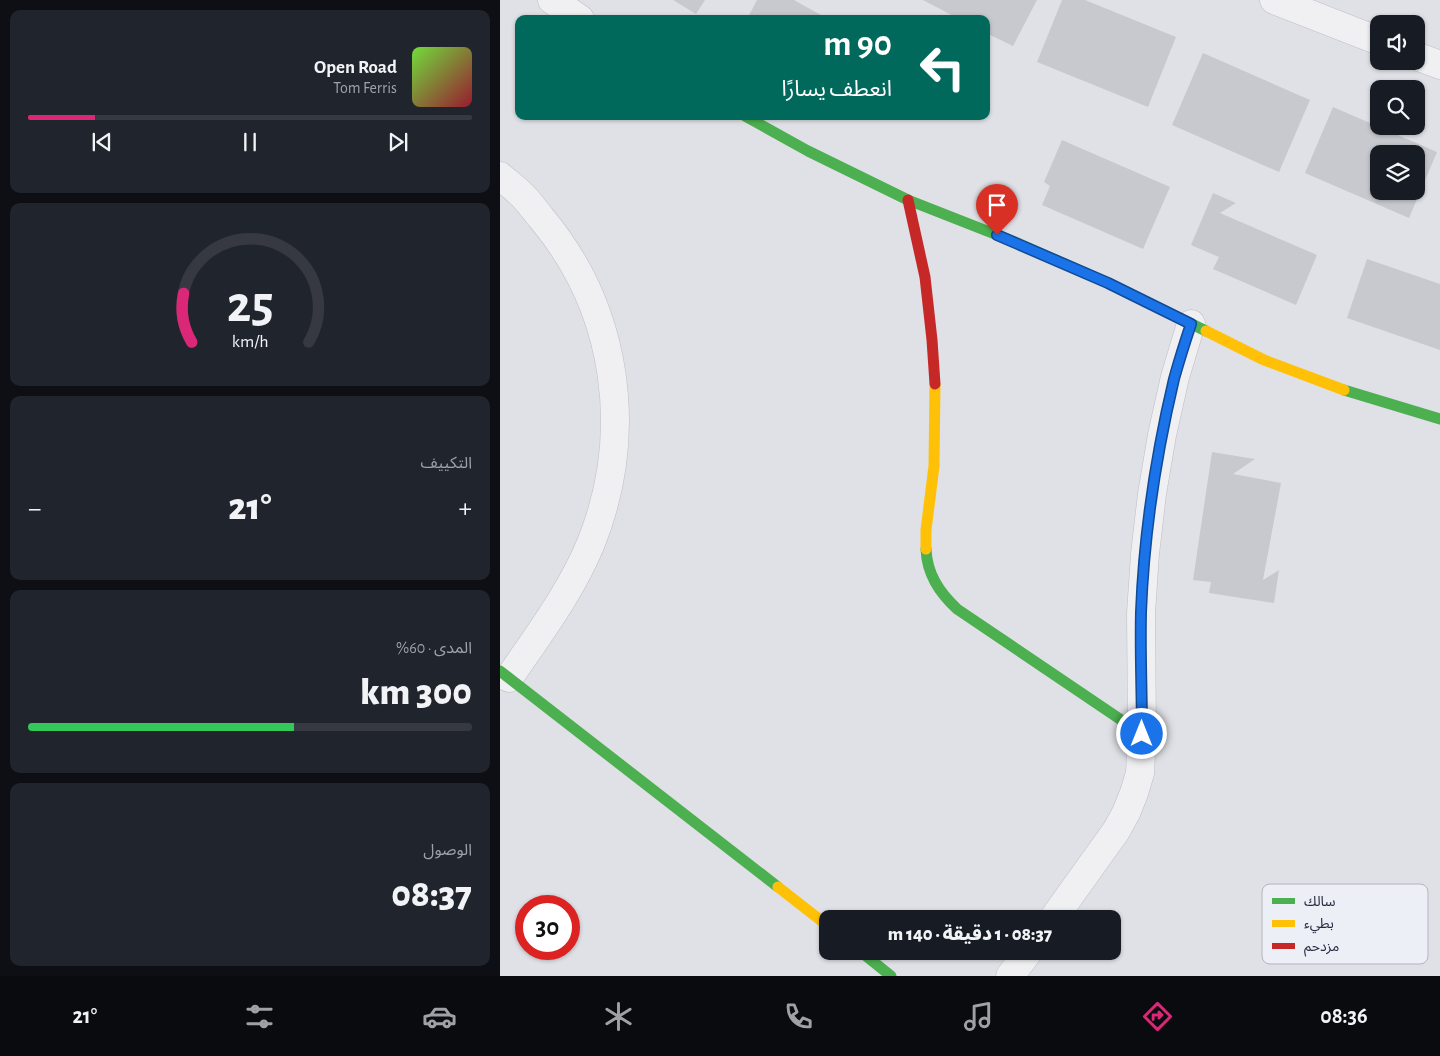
<!DOCTYPE html>
<html lang="ar">
<meta charset="utf-8">
<style>
body{margin:0;font-family:"Alegreya Sans","Noto Sans Arabic",sans-serif;background:#20242c;color:#f1f3f6;direction:rtl;height:100vh;display:flex;flex-direction:column;font-size:19px;white-space:nowrap}
*{box-sizing:border-box;margin:0}
p{font-size:16px;color:#9ea1a6}
.icon{flex:none;width:28px;height:28px;fill:none;stroke:currentColor;stroke-width:2;stroke-linecap:round;stroke-linejoin:round}
.map{position:relative;flex:1;overflow:hidden;direction:ltr}
.drawer{display:flex;flex-direction:column;gap:10px;padding:10px;background:#0d0f14;width:500px}
.drawer>*{flex:none}
.top-card{position:absolute;left:15px;top:15px;width:475px;height:105px;border-radius:10px;box-shadow:0 1px 4px #0004;direction:rtl;background:#00695c;color:#fff;overflow:hidden}
.fabs{position:absolute;left:870px;top:15px;display:grid;gap:10px}
.fabs a{display:grid;place-items:center;width:55px;height:55px;border-radius:10px;background:#171b24;box-shadow:0 1px 4px #0004;font-size:25px}
.speed{position:absolute;left:15px;top:895px;display:flex;gap:10px;font-size:25px;font-weight:700;text-align:center}
.speed>*{display:grid;place-content:center;width:65px;height:65px;border-radius:50%;background:#171b24;box-shadow:0 1px 4px #0004;line-height:1}
.speed .limit{border:8px solid #d22;background:#fff;color:#111}
.pin{position:absolute;display:grid;place-items:center;width:42px;height:42px;color:#fff;margin:-51px -21px;border-radius:50% 50% 50% 0;rotate:-45deg;box-shadow:0 0 5px #0007}
.pin .icon{rotate:45deg}
.me{position:absolute;width:55px;margin:-28px;rotate:0deg;stroke-linejoin:round;filter:drop-shadow(0 0 4px #0008)}
.turn{display:flex;align-items:center;gap:18px;height:105px;padding:0 15px;font-size:22px}
.turn .icon{width:65px;height:65px;stroke-width:2.5}
.turn b{display:block;font-size:35px;line-height:42px}
.big{font-size:38px;font-weight:800;line-height:1.1}
.drawer .card{flex:1;display:flex;flex-direction:column;justify-content:center;gap:8px;min-width:0;padding:0 18px;border-radius:10px;background:#20242c}
.drawer .dial{align-items:center;gap:0}
.dial svg{height:130px;overflow:visible;fill:none;stroke:#363941;stroke-width:7;stroke-linecap:round;text-anchor:middle}
.dial text{fill:#f1f3f6;stroke:none}
.song{display:flex;align-items:center;gap:15px}
.cover{width:60px;height:60px;border-radius:8px;background:linear-gradient(135deg,hsl(100 70% 55%),hsl(350 70% 35%))}
.played{height:5px;border-radius:2px;background:linear-gradient(90deg,#db2777 15%,#363941 15%)}
.keys{display:flex;justify-content:space-around;direction:ltr}
.heat{display:flex;justify-content:space-between;align-items:center;font-size:28px;direction:ltr}
.charge{height:8px;border-radius:4px;background:linear-gradient(90deg,#34c759 60%,#363941 0)}
.trip{position:absolute;left:319px;top:910px;width:302px;height:50px;border-radius:10px;background:#171b24;box-shadow:0 1px 4px #0004;font-weight:800;line-height:50px;text-align:center;direction:rtl}
.menu{display:flex;height:80px;justify-content:space-around;align-items:center;background:#090b0e;color:#9ea1a6}
.menu .icon{width:35px;height:35px}
.menu .current{color:#db2777}
.menu b{font-size:22px;color:#f1f3f6}
main{display:flex;flex:1;min-height:0}
.map>svg:first-child{display:block}
</style>
<main>
<div class="map">
<svg width="940" height="976" viewBox="0 0 940 976">
<rect width="100%" height="100%" fill="#e0e1e6"/>
<path fill="#c8c9ce" fill-rule="evenodd" d="M 173,0 L 205,0 L 196,14 Z
M 257,0 L 294,0 L 328,19 L 247,19 Z
M 423,0 L 537,0 L 513,46 L 486,33 L 486,19 L 459,19 Z
M 562,0 L 585,0 L 676,37 L 648,107 L 537,62 Z
M 703,53 L 810,100 L 779,172 L 672,125 Z
M 833,107 L 937,152 L 909,218 L 805,173 ZM 879,154 L 916,154 L 916,191 L 879,191 Z
M 562,140 L 670,187 L 643,249 L 542,205 L 550,186 L 544,182 Z
M 713,193 L 736,203 L 720,213 L 817,255 L 796,305 L 713,269 L 719,257 L 691,245 Z
M 867,259 L 940,284 L 940,350 L 847,318 Z
M 712,452 L 755,459 L 733,474 L 781,483 L 763,580 L 779,570 L 774,603 L 709,593 L 711,582 L 693,580 Z"/>
<g fill="none" stroke-linecap="round" stroke-linejoin="round">
<g stroke="#bdbec4" stroke-width="29">
<path id="street" d="M 52,0 L 80,19
M 774,0 L 879,41
M 916,56 L 940,65
M 0,176 C 8,183 16,189 23,196 C 30,203 36,212 42,219 C 118,310 135,433 91,543 C 71,592 38,635 9,678
M 553,919 L 616,831 L 626,813 L 634,793 L 640,773 L 642,734 L 641,613 L 645,554 L 652,494 L 662,435 L 675,377 L 691,324
M 510,976 L 529,951"/>
</g>
<use href="#street" stroke="#f0f0f3" stroke-width="28"/>
<path stroke="#4caf50" stroke-width="11" d="M 245,116 L 308,151 L 408,200 L 515,242 L 608,283 L 706,331
M 844,390 L 940,419
M 426,549 C 427,574 439,592 457,609 L 642,734
M 0,671 L 278,887
M 360,951 L 391,976"/>
<path stroke="#ffc107" stroke-width="11" d="M 706,331 L 764,360 L 844,390
M 426,549 L 426,530 L 434,466 L 435,384
M 278,887 L 328,926"/>
<path stroke="#c62828" stroke-width="11" d="M 408,200 L 425,277 L 432,340 L 435,384"/>
</g>
<g fill="none" stroke-linecap="round" stroke-linejoin="round">
<g stroke="#114b97" stroke-width="12">
<path id="route" d="M 497,235 L 608,283 L 691,324 C 685,342 679,361 674,379 C 656,455 644,534 641,612 C 640,653 642,694 642,734"/>
</g>
<use href="#route" stroke="#1a73e8" stroke-width="9"/>
</g>
<rect x="762" y="884" width="166" height="80" rx="8" fill="#edeff6" stroke="#b1b4bf" stroke-width="1"/>
<rect x="772" y="898" width="23" height="6" fill="#4caf50"/>
<rect x="772" y="920" width="23" height="7" fill="#ffc107"/>
<rect x="772" y="943" width="23" height="6" fill="#c62828"/>
<g font-size="14" fill="#262b40">
<text x="804" y="906">سالك</text>
<text x="804" y="928">بطيء</text>
<text x="804" y="951">مزدحم</text>
</g>
</svg>
<div class="fabs">
<a><svg class="icon" aria-label="sound" viewBox="0 0 24 24"><path d="M4 9h4l5-4v14l-5-4H4zM17 9q2 3 0 6"/></svg></a>
<a><svg class="icon" aria-label="search" viewBox="0 0 24 24"><circle cx="10" cy="10" r="6"/><path d="M15 15l6 6"/></svg></a>
<a><svg class="icon" aria-label="layers" viewBox="0 0 24 24"><path d="M12 4l9 5-9 5-9-5zM3 14l9 5 9-5"/></svg></a>
</div>
<div class="speed"><div class="limit">30</div></div>
<div class="pin" style="left:497px;top:235px;background:#d93025"><svg class="icon" aria-label="arrive" viewBox="0 0 24 24"><path d="M6 21V4h12l-3 4 3 4H6"/></svg></div>
<svg class="me" style="left:642px;top:734px" viewBox="-20 -20 40 40"><circle r="17" fill="#1a73e8" stroke="#fff" stroke-width="3"/><path d="M0-11L8 9 0 5-8 9z" fill="#fff"/></svg>
<div class="trip">08:37 · 1 دقيقة · 140 m</div>
<div class="top-card">
<div class="turn"><svg class="icon" aria-label="left" viewBox="0 0 24 24"><path d="M17 20v-9H6M10 6l-5 5 5 5"/></svg><div><b>90 m</b>انعطف يسارًا</div></div>
</div>
</div>
<section class="drawer">
<div class="card">
<div class="song"><i class="cover"></i><div><b>Open Road</b><p>Tom Ferris</p></div></div>
<div class="played"></div>
<div class="keys"><svg class="icon" aria-label="previous" viewBox="0 0 24 24"><path d="M18 5L8 12l10 7zM5 5v14"/></svg><svg class="icon" aria-label="pause" viewBox="0 0 24 24"><path d="M8 5v14M16 5v14"/></svg><svg class="icon" aria-label="next" viewBox="0 0 24 24"><path d="M6 5l10 7-10 7zM19 5v14"/></svg></div>
</div>
<div class="card dial"><svg viewBox="0 0 100 80">
<path d="M14 69A42 42 0 1 1 86 69"/>
<path d="M14 69A42 42 0 0 1 9 39" stroke="#db2777"/>
<text x="50" y="56" font-size="32" font-weight="700">25</text>
<text x="50" y="72" font-size="11">km/h</text>
</svg></div>
<div class="card"><p>التكييف</p>
<div class="heat"><a>−</a><b class="big">21°</b><a>+</a></div>
</div>
<div class="card"><p>المدى · 60%</p><b class="big">300 km</b><div class="charge"></div></div>
<div class="card"><p>الوصول</p><b class="big">08:37</b></div>
</section>
</main>
<nav class="menu">
<b>08:36</b>
<svg class="icon current" aria-label="directions" viewBox="0 0 24 24"><path d="M12 3l9 9-9 9-9-9zM9 14v-3h6M13 9l2 2-2 2"/></svg>
<svg class="icon" aria-label="music" viewBox="0 0 24 24"><path d="M9 18V5l10-2v13"/><circle cx="6" cy="18" r="3"/><circle cx="16" cy="16" r="3"/></svg>
<svg class="icon" aria-label="phone" viewBox="0 0 24 24"><path d="M5 4h4l2 5-3 2q2 4 5 5l2-3 5 2v4C11 20 4 13 5 4z"/></svg>
<svg class="icon" aria-label="climate" viewBox="0 0 24 24"><path d="M12 3v18M4 7l16 10M4 17L20 7"/></svg>
<svg class="icon" aria-label="car" viewBox="0 0 24 24"><path d="M5 17H2v-5l4-1 3-4h7l3 4 3 1v5h-3M9 17h6M6 11h13"/><circle cx="7" cy="17" r="2"/><circle cx="17" cy="17" r="2"/></svg>
<svg class="icon" aria-label="filters" viewBox="0 0 24 24"><path d="M4 7h16M4 17h16"/><circle cx="9" cy="7" r="2"/><circle cx="15" cy="17" r="2"/></svg>
<b>21°</b>
</nav>
